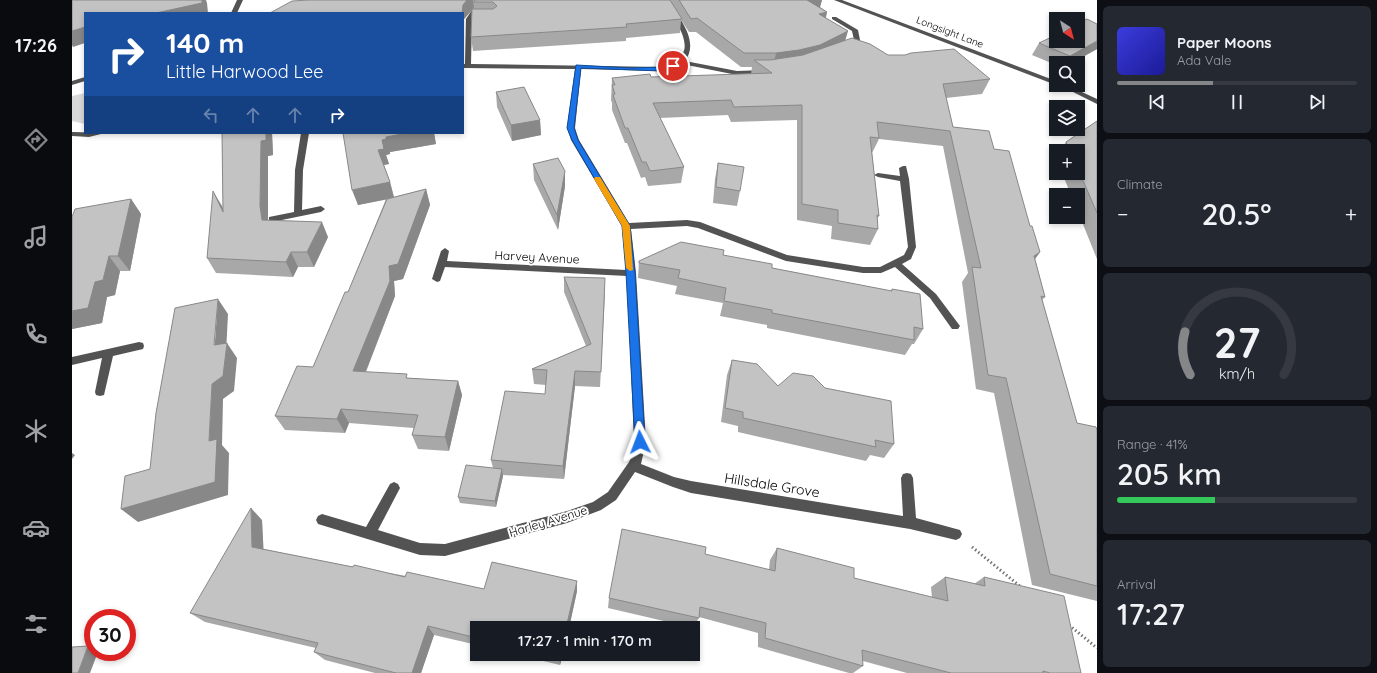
<!DOCTYPE html>
<meta charset="utf-8">
<style>
body{margin:0;font-family:Quicksand,sans-serif;background:#242831;color:#f1f3f6;height:100vh;display:flex;flex-direction:column;font-size:15px;white-space:nowrap}
*{box-sizing:border-box;margin:0}
p{font-size:13px;color:#9ea1a6}
.icon{flex:none;width:22px;height:22px;fill:none;stroke:currentColor;stroke-width:2;stroke-linecap:round;stroke-linejoin:round}
.map{position:relative;flex:1;overflow:hidden}
.details{display:flex;flex-direction:column;gap:6px;padding:6px;background:#0d0f14;width:280px}
.details>*{flex:none}
.guide{position:absolute;left:12px;top:12px;width:380px;height:122px;border-radius:0px;box-shadow:0 2px 6px #0003;background:#1a4fa0;color:#fff;overflow:hidden}
.needle{width:26px;rotate:144deg}
.controls{position:absolute;left:977px;top:12px;display:grid;gap:8px}
.controls a{display:grid;place-items:center;width:36px;height:36px;border-radius:0px;background:#171b24;box-shadow:0 2px 6px #0003;font-size:20px}
.speed{position:absolute;left:12px;top:609px;display:flex;gap:8px;font-size:20px;font-weight:700;text-align:center}
.speed>*{display:grid;place-content:center;width:52px;height:52px;border-radius:50%;background:#171b24;box-shadow:0 2px 6px #0003;line-height:1}
.speed .limit{border:6px solid #d22;background:#fff;color:#111}
.pin{position:absolute;display:grid;place-items:center;width:34px;height:34px;color:#fff;margin:-17px;border:2px solid #fff;border-radius:50%;box-shadow:0 1px 4px #0007}
.me{position:absolute;width:44px;margin:-22px;rotate:357deg;stroke-linejoin:round;filter:drop-shadow(0 0 3px #0008)}
.turn{display:flex;align-items:center;gap:14px;height:84px;padding:0 16px;font-size:18px}
.turn .icon{width:52px;height:52px;stroke-width:2.5}
.turn b{display:block;font-size:28px;line-height:34px}
.lanes{display:flex;align-items:center;height:38px;padding:0 16px;background:#0003;justify-content:center;gap:20px;direction:ltr}
.lanes .off{opacity:.35}
.big{font-size:30px;font-weight:600;line-height:1.1}
.details .card{flex:1;display:flex;flex-direction:column;justify-content:center;gap:6px;min-width:0;padding:0 14px;border-radius:6px;background:#242831}
.details .dial{align-items:center;gap:0}
.dial svg{height:104px;overflow:visible;fill:none;stroke:#363941;stroke-width:7;stroke-linecap:round;text-anchor:middle}
.dial text{fill:#f1f3f6;stroke:none}
.song{display:flex;align-items:center;gap:12px}
.cover{width:48px;height:48px;border-radius:6px;background:linear-gradient(135deg,hsl(240 70% 55%),hsl(240 70% 35%))}
.played{height:4px;border-radius:2px;background:linear-gradient(90deg,#858687 40%,#363941 40%)}
.keys{display:flex;justify-content:space-around;direction:ltr}
.heat{display:flex;justify-content:space-between;align-items:center;font-size:22px;direction:ltr}
.charge{height:6px;border-radius:3px;background:linear-gradient(90deg,#34c759 41%,#363941 0)}
.trip{position:absolute;left:398px;top:621px;width:230px;height:40px;border-radius:0px;background:#171b24;box-shadow:0 2px 6px #0003;font-weight:600;line-height:40px;text-align:center}
main{display:flex;flex:1;min-height:0}
.menu{display:flex;flex-direction:column;width:72px;justify-content:space-around;align-items:center;background:#090b0e;color:#9ea1a6}
.menu .icon{width:28px;height:28px}
.menu .selected{color:#858687}
.menu b{font-size:18px;color:#f1f3f6}
.map>svg:first-child{display:block}
</style>
<main>
<nav class="menu">
<b>17:26</b>
<svg class="icon selected" aria-label="directions" viewBox="0 0 24 24"><path d="M12 3l9 9-9 9-9-9zM9 14v-3h6M13 9l2 2-2 2"/></svg>
<svg class="icon" aria-label="music" viewBox="0 0 24 24"><path d="M9 18V5l10-2v13"/><circle cx="6" cy="18" r="3"/><circle cx="16" cy="16" r="3"/></svg>
<svg class="icon" aria-label="phone" viewBox="0 0 24 24"><path d="M5 4h4l2 5-3 2q2 4 5 5l2-3 5 2v4C11 20 4 13 5 4z"/></svg>
<svg class="icon" aria-label="climate" viewBox="0 0 24 24"><path d="M12 3v18M4 7l16 10M4 17L20 7"/></svg>
<svg class="icon" aria-label="car" viewBox="0 0 24 24"><path d="M5 17H2v-5l4-1 3-4h7l3 4 3 1v5h-3M9 17h6M6 11h13"/><circle cx="7" cy="17" r="2"/><circle cx="17" cy="17" r="2"/></svg>
<svg class="icon" aria-label="filters" viewBox="0 0 24 24"><path d="M4 7h16M4 17h16"/><circle cx="9" cy="7" r="2"/><circle cx="15" cy="17" r="2"/></svg>
</nav>
<div class="map">
<svg width="1025" height="673" viewBox="0 0 1025 673">
<rect width="100%" height="100%" fill="#fff"/>
<path fill="#dadada" d="M 13,93 L 13,124 L 0,121 L 0,96 Z"/>
<g fill="none" stroke-linecap="round" stroke-linejoin="round">
<path stroke="#757575" stroke-width="3" stroke-dasharray="1.5 2.5" stroke-linecap="butt" d="M 900,547 L 949,587
M 997,625 L 1025,648"/>
<path fill="#535353" fill-rule="evenodd" d="M 165,0 L 171,0 L 165,13 L 159,13 Z
M 590,0 L 596,0 C 607,18 628,41 613,61 L 665,71 L 692,70 L 695,72 L 692,74 L 665,75 L 610,64 L 589,71 L 509,69 L 503,128 L 507,140 L 557,223 L 615,220 L 628,222 L 715,255 L 791,267 L 808,267 L 832,255 L 836,247 L 828,181 L 806,177 L 802,175 L 806,173 L 828,176 L 827,168 L 831,166 L 834,166 L 837,179 L 844,247 L 839,259 L 830,264 L 864,294 L 888,326 L 886,329 L 880,329 L 858,298 L 823,267 L 809,273 L 791,273 L 714,261 L 626,228 L 615,226 L 559,229 L 564,273 L 574,442 L 569,464 L 602,477 L 619,481 L 831,516 L 829,478 L 831,474 L 835,473 L 839,474 L 841,478 L 844,518 L 888,530 L 890,534 L 888,538 L 884,540 L 838,529 L 619,493 L 601,487 L 563,472 L 544,500 L 529,510 L 495,523 L 373,556 L 348,555 L 246,524 L 244,520 L 246,516 L 250,514 L 294,527 L 318,484 L 322,482 L 326,484 L 328,488 L 306,530 L 348,543 L 373,544 L 495,511 L 521,502 L 536,492 L 557,462 L 559,458 L 562,442 L 555,276 L 373,267 L 368,281 L 365,282 L 360,279 L 369,251 L 373,248 L 377,251 L 375,261 L 554,270 L 550,226 L 499,140 L 495,128 L 503,69 L 391,68 L 391,64 L 393,64 L 394,19 L 400,10 L 404,10 L 400,19 L 399,64 L 589,67 C 633,56 605,24 590,0 Z
M 762,0 L 770,0 L 984,81 L 984,85 Z
M 760,17 L 764,17 L 786,30 L 788,40 L 777,50 L 772,49 L 782,40 L 780,31 L 760,19 Z
M 13,77 L 13,81 L 0,85 L 0,81 Z
M 987,85 L 995,85 L 1025,99 L 1025,104 Z
M 0,132 L 2,132 L 33,133 L 17,137 L 0,136 Z
M 229,133 L 237,133 L 231,170 L 230,210 L 249,206 L 253,209 L 249,212 L 200,222 L 197,221 L 197,217 L 222,212 L 223,170 Z
M 67,342 L 71,343 L 72,346 L 71,349 L 41,356 L 32,395 L 28,396 L 24,395 L 23,392 L 30,358 L 0,365 L 0,357 Z"/>
</g>
<path fill="#a8a8a8" d="M 235,0 L 750,0 L 748,7 L 755,12 L 754,18 L 773,40 L 816,55 L 918,79 L 910,94 L 874,98 L 881,127 L 922,149 L 958,226 L 968,252 L 963,259 L 973,297 L 970,300 L 1005,423 L 1025,430 L 1025,601 L 960,585 L 922,393 L 904,389 L 890,282 L 896,273 L 871,146 L 807,139 L 800,153 L 807,216 L 805,219 L 806,229 L 798,245 L 759,239 L 760,226 L 725,220 L 725,120 L 659,122 L 656,115 L 588,118 L 612,167 L 609,183 L 576,186 L 573,177 L 569,178 L 555,143 L 553,143 L 540,110 L 540,103 L 539,100 L 540,78 L 579,77 L 679,74 L 680,67 L 669,67 L 624,32 L 617,32 L 609,20 L 608,33 L 554,38 L 554,41 L 401,51 L 399,37 L 400,10 L 392,19 L 392,52 L 391,52 L 391,13 Z
M 1025,24 L 1025,49 L 1000,63 L 984,63 L 984,65 L 960,55 L 967,43 Z
M 424,92 L 468,120 L 469,135 L 440,141 L 425,107 Z
M 1025,121 L 1025,259 L 1006,212 L 1006,195 L 999,195 L 990,173 L 1006,173 L 1006,151 L 988,151 L 994,142 Z
M 150,133 L 200,133 L 201,155 L 196,156 L 196,220 L 256,237 L 242,267 L 226,267 L 221,277 L 144,273 L 135,258 L 151,209 Z
M 272,133 L 362,133 L 364,144 L 318,152 L 318,154 L 314,155 L 317,164 L 312,165 L 318,182 L 322,197 L 354,189 L 358,205 L 331,279 L 322,281 L 323,296 L 294,372 L 337,378 L 386,381 L 390,395 L 377,451 L 346,449 L 340,435 L 342,428 L 277,423 L 273,433 L 213,430 L 203,416 L 241,367 L 276,292 L 314,199 L 286,205 Z
M 646,163 L 668,191 L 665,206 L 641,203 L 643,179 Z
M 461,164 L 493,171 L 493,186 L 486,230 L 462,180 Z
M 59,199 L 69,214 L 58,271 L 48,271 L 43,295 L 35,297 L 30,323 L 0,329 Z
M 651,255 L 700,268 L 819,291 L 820,289 L 851,329 L 842,344 L 840,344 L 833,355 L 695,328 L 695,325 L 648,316 L 651,303 L 603,294 L 605,286 L 566,278 L 567,261 Z
M 492,277 L 533,294 L 528,387 L 503,386 L 492,479 L 431,475 L 431,476 L 424,507 L 388,503 L 386,497 L 421,468 L 419,460 L 473,394 L 474,385 L 462,384 L 460,369 L 514,346 L 492,292 Z
M 660,360 L 706,386 L 753,388 L 822,444 L 812,458 L 798,455 L 794,461 L 666,432 L 666,426 L 649,422 L 655,375 Z
M 190,520 L 191,549 L 281,567 L 412,589 L 505,591 L 497,628 L 405,628 L 405,645 L 362,635 L 349,673 L 303,673 L 253,660 L 242,652 L 244,648 L 133,622 L 118,613 Z
M 705,548 L 782,578 L 860,598 L 859,587 L 873,577 L 902,584 L 912,577 L 1009,673 L 835,673 L 791,661 L 791,666 L 781,673 L 777,673 L 686,647 L 686,633 L 627,617 L 622,628 L 536,608 L 537,598 L 697,569 L 698,560 Z
M 442,654 L 491,654 L 488,665 Z"/>
<path fill="#888" d="M 130,0 L 134,0 L 135,3 L 136,13 L 84,13 Z
M 395,0 L 401,0 L 402,8 L 392,19 L 392,52 L 391,46 L 391,5 Z
M 731,0 L 750,0 L 748,7 L 728,11 Z
M 755,12 L 751,26 L 747,14 Z
M 13,27 L 13,43 L 1,47 L 0,45 L 0,31 Z
M 776,31 L 772,45 L 701,67 L 704,53 Z
M 1025,41 L 1025,49 L 1000,63 L 994,63 L 998,56 Z
M 468,120 L 469,135 L 440,141 L 439,125 Z
M 194,133 L 200,133 L 201,155 L 196,156 L 196,221 L 190,220 L 188,206 L 189,141 Z
M 335,133 L 362,133 L 364,144 L 318,152 L 318,154 L 314,155 L 317,164 L 311,165 L 306,150 L 310,140 L 314,137 Z
M 493,171 L 493,186 L 486,230 L 485,215 Z
M 318,182 L 322,198 L 286,205 L 280,190 Z
M 354,189 L 358,205 L 331,279 L 322,281 L 323,296 L 288,386 L 281,371 L 317,266 Z
M 141,191 L 150,206 L 159,227 L 151,212 Z
M 59,199 L 69,214 L 58,271 L 46,256 Z
M 250,222 L 256,237 L 242,267 L 235,252 Z
M 219,252 L 226,267 L 221,277 L 214,262 Z
M 968,252 L 957,267 L 962,256 Z
M 37,256 L 48,271 L 43,295 L 35,297 L 30,323 L 0,329 L 0,311 L 23,282 Z
M 146,299 L 156,314 L 154,353 L 155,343 L 165,358 L 162,391 L 151,399 L 150,445 L 157,453 L 156,495 L 66,522 L 49,509 L 137,441 L 140,384 Z
M 503,371 L 503,386 L 492,479 L 491,466 Z
M 386,381 L 390,395 L 377,451 L 373,437 Z
M 269,409 L 277,423 L 273,433 L 265,419 Z
M 0,453 L 3,455 L 0,459 Z
M 430,469 L 431,476 L 424,507 L 423,501 Z
M 179,508 L 190,520 L 192,558 L 180,547 Z
M 505,581 L 505,591 L 497,628 L 494,628 Z
M 356,626 L 362,635 L 349,673 L 340,673 Z
M 16,646 L 21,648 L 21,652 L 26,652 L 18,673 L 6,673 Z
M 488,654 L 491,654 L 488,665 L 487,657 Z"/>
<path fill="#c3c3c3" stroke="#888" d="M 0,0 L 130,0 L 130,3 L 84,13 L 13,13 L 13,27 L 0,31 Z
M 237,0 L 395,0 L 391,5 L 390,13 L 198,13 L 220,1 Z
M 403,0 L 598,0 L 610,19 L 554,24 L 555,27 L 399,37 L 400,9 L 421,9 L 425,6 L 421,2 L 402,2 Z
M 607,0 L 735,0 L 755,12 L 747,14 L 776,31 L 748,45 L 727,50 L 704,53 L 672,53 L 625,18 L 619,19 Z
M 1015,19 L 1025,24 L 1025,41 L 998,56 L 967,43 L 984,35 L 984,41 L 1006,41 L 1006,23 Z
M 780,38 L 798,44 L 816,55 L 833,55 L 839,53 L 882,49 L 918,79 L 871,84 L 881,127 L 917,131 L 922,149 L 937,151 L 958,226 L 960,226 L 968,252 L 962,256 L 973,297 L 969,296 L 1005,423 L 1024,427 L 1025,430 L 1025,586 L 978,574 L 934,378 L 916,375 L 900,267 L 909,268 L 878,131 L 805,122 L 807,138 L 798,137 L 807,216 L 805,215 L 806,229 L 766,223 L 766,210 L 730,204 L 730,105 L 662,107 L 659,100 L 581,103 L 612,167 L 578,171 L 574,162 L 570,162 L 556,128 L 553,128 L 541,95 L 543,94 L 540,85 L 543,85 L 540,78 L 578,74 L 579,77 L 700,73 L 682,60 L 698,60 L 731,55 Z
M 452,87 L 468,120 L 439,125 L 424,92 Z
M 1025,121 L 1025,213 L 1006,169 L 1006,151 L 998,151 L 994,142 Z
M 150,133 L 194,133 L 194,140 L 189,141 L 188,206 L 190,220 L 250,222 L 235,252 L 219,252 L 214,262 L 135,258 L 141,191 L 151,212 Z
M 271,133 L 335,133 L 314,137 L 314,139 L 310,140 L 312,149 L 306,150 L 318,182 L 280,190 Z
M 486,158 L 493,171 L 485,215 L 461,164 Z
M 646,163 L 672,167 L 668,191 L 644,187 Z
M 354,189 L 326,264 L 317,266 L 318,281 L 281,371 L 335,374 L 334,378 L 386,381 L 373,437 L 340,435 L 346,415 L 269,409 L 265,419 L 203,416 L 225,366 L 241,367 L 273,292 L 276,292 L 315,199 Z
M 59,199 L 46,256 L 37,256 L 31,280 L 23,282 L 16,308 L 0,311 L 0,217 L 3,209 Z
M 609,242 L 652,250 L 651,255 L 700,264 L 700,268 L 820,291 L 820,289 L 848,294 L 851,329 L 842,327 L 842,340 L 700,313 L 700,310 L 652,301 L 654,288 L 606,278 L 608,270 L 567,263 L 567,261 Z
M 492,277 L 533,278 L 529,372 L 503,371 L 491,466 L 419,460 L 433,391 L 473,394 L 475,370 L 460,369 L 519,344 Z
M 146,299 L 142,345 L 155,343 L 151,376 L 140,384 L 137,441 L 145,439 L 143,482 L 49,509 L 53,476 L 78,469 L 84,413 L 103,308 Z
M 660,360 L 685,364 L 706,386 L 721,373 L 741,376 L 753,388 L 819,401 L 822,444 L 803,440 L 804,447 L 671,418 L 671,412 L 653,408 Z
M 394,465 L 430,469 L 423,501 L 386,497 Z
M 179,508 L 180,547 L 281,567 L 282,565 L 333,577 L 335,572 L 412,589 L 420,562 L 505,581 L 494,628 L 405,628 L 405,638 L 356,626 L 340,673 L 324,673 L 242,652 L 246,643 L 118,613 Z
M 550,529 L 634,547 L 633,554 L 703,571 L 705,548 L 782,568 L 782,578 L 876,601 L 873,577 L 913,586 L 912,577 L 992,596 L 1009,673 L 978,673 L 971,671 L 971,673 L 879,673 L 790,650 L 791,666 L 693,638 L 694,623 L 628,607 L 627,618 L 537,598 Z
M 16,646 L 6,673 L 0,673 L 0,647 Z
M 474,654 L 488,654 L 487,657 Z"/>
<path fill="#1a73e8" stroke="#114b97" d="M 504,65 L 559,68 L 589,67 L 601,65 L 604,66 L 589,71 L 509,68 L 502,128 L 506,140 L 558,226 L 563,273 L 573,442 L 572,446 L 565,446 L 563,442 L 554,273 L 550,226 L 500,140 L 495,128 Z"/>
<path fill="#f59e0b" d="M 523,177 L 528,177 L 558,226 L 561,270 L 558,271 L 554,268 L 550,226 L 522,179 Z"/>
<g text-anchor="middle" dominant-baseline="central" stroke-width="4" stroke-linejoin="round" paint-order="stroke">
<g font-size="10" fill="#000" stroke="#fff">
<text transform="translate(878 32) rotate(21)">Longsight Lane</text>
</g>
<g font-size="12" fill="#000" stroke="#fff">
<text transform="translate(465 257) rotate(3)">Harvey Avenue</text>
<text transform="translate(476 521) rotate(-17)">Harley Avenue</text>
</g>
<g font-size="14" fill="#000" stroke="#fff">
<text transform="translate(700 485) rotate(9)">Hillsdale Grove</text>
</g>
</g>
</svg>
<div class="controls">
<a><svg class="needle" viewBox="-14 -14 28 28"><path d="M0-13l5 13h-10z" fill="#e53935"/><path d="M0 13l5-13h-10z" fill="#9ea1a6"/></svg></a>
<a><svg class="icon" aria-label="search" viewBox="0 0 24 24"><circle cx="10" cy="10" r="6"/><path d="M15 15l6 6"/></svg></a>
<a><svg class="icon" aria-label="layers" viewBox="0 0 24 24"><path d="M12 4l9 5-9 5-9-5zM3 14l9 5 9-5"/></svg></a>
<a>+</a>
<a>−</a>
</div>
<div class="speed"><div class="limit">30</div></div>
<div class="pin" style="left:601px;top:66px;background:#d93025"><svg class="icon" aria-label="arrive" viewBox="0 0 24 24"><path d="M6 21V4h12l-3 4 3 4H6"/></svg></div>
<svg class="me" style="left:568px;top:442px" viewBox="-20 -20 40 40"><path d="M0-17L14 15 0 8-14 15z" fill="#1a73e8" stroke="#fff" stroke-width="4"/></svg>
<div class="trip">17:27 · 1 min · 170 m</div>
<div class="guide">
<div class="turn"><svg class="icon" aria-label="right" viewBox="0 0 24 24"><path d="M7 20v-9h11M14 6l5 5-5 5"/></svg><div><b>140 m</b>Little Harwood Lee</div></div>
<div class="lanes"><svg class="icon off" aria-label="left" viewBox="0 0 24 24"><path d="M17 20v-9H6M10 6l-5 5 5 5"/></svg><svg class="icon off" aria-label="ahead" viewBox="0 0 24 24"><path d="M12 20V5M6 11l6-6 6 6"/></svg><svg class="icon off" aria-label="ahead" viewBox="0 0 24 24"><path d="M12 20V5M6 11l6-6 6 6"/></svg><svg class="icon" aria-label="right" viewBox="0 0 24 24"><path d="M7 20v-9h11M14 6l5 5-5 5"/></svg></div>
</div>
</div>
<section class="details">
<div class="card">
<div class="song"><i class="cover"></i><div><b>Paper Moons</b><p>Ada Vale</p></div></div>
<div class="played"></div>
<div class="keys"><svg class="icon" aria-label="previous" viewBox="0 0 24 24"><path d="M18 5L8 12l10 7zM5 5v14"/></svg><svg class="icon" aria-label="pause" viewBox="0 0 24 24"><path d="M8 5v14M16 5v14"/></svg><svg class="icon" aria-label="next" viewBox="0 0 24 24"><path d="M6 5l10 7-10 7zM19 5v14"/></svg></div>
</div>
<div class="card"><p>Climate</p>
<div class="heat"><a>−</a><b class="big">20.5°</b><a>+</a></div>
</div>
<div class="card dial"><svg viewBox="0 0 100 80">
<path d="M14 69A42 42 0 1 1 86 69"/>
<path d="M14 69A42 42 0 0 1 10 36" stroke="#858687"/>
<text x="50" y="56" font-size="32" font-weight="700">27</text>
<text x="50" y="72" font-size="11">km/h</text>
</svg></div>
<div class="card"><p>Range · 41%</p><b class="big">205 km</b><div class="charge"></div></div>
<div class="card"><p>Arrival</p><b class="big">17:27</b></div>
</section>
</main>
